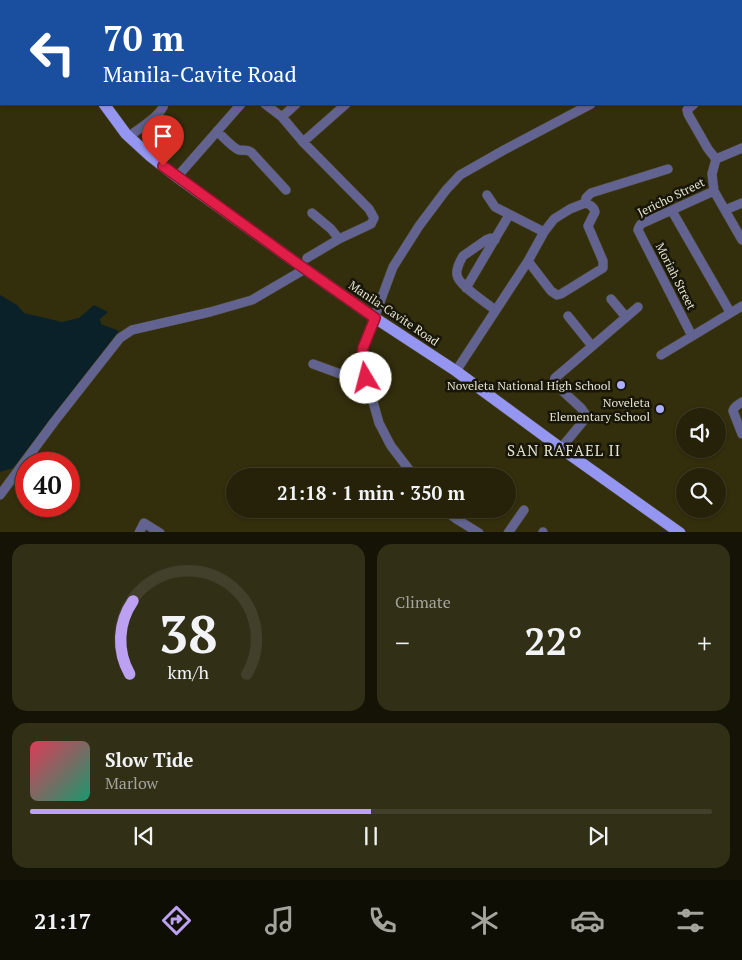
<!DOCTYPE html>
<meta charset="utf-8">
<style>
body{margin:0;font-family:"PT Serif",serif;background:#322f17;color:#f1f3f6;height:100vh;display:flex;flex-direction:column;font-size:19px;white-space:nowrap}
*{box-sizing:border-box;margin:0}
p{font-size:16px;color:#a4a49c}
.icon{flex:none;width:28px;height:28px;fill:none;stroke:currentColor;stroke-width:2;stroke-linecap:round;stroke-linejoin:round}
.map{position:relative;height:532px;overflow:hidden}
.panel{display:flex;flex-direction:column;gap:12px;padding:12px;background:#151305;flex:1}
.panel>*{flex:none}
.guide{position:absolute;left:0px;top:0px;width:742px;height:105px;box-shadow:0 1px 4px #0004,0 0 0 1px #423f2a;background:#1a4fa0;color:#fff;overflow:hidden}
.buttons{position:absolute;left:676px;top:408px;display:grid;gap:10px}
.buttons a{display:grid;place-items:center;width:50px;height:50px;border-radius:50%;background:#262209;box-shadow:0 1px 4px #0004,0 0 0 1px #423f2a;font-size:25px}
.speed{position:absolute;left:15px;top:452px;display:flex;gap:10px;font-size:25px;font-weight:700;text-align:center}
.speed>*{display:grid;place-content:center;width:65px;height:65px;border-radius:50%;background:#262209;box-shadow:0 1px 4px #0004,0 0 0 1px #423f2a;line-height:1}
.speed .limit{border:8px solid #d22;background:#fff;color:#111}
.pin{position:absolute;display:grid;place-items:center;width:42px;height:42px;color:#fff;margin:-51px -21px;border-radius:50% 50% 50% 0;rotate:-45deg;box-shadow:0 0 5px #0007}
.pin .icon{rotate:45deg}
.me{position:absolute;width:55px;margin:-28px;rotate:352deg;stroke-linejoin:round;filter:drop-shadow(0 0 4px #0008)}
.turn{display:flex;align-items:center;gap:18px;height:105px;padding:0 20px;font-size:22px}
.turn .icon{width:65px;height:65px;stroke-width:2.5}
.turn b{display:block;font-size:35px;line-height:42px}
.big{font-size:38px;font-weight:700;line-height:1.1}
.panel .card{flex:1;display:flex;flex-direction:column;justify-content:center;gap:8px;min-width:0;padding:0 18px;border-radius:15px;background:#322f17}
.panel .dial{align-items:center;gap:0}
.dial svg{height:130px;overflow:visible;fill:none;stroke:#423f2a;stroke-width:7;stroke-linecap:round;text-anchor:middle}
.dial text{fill:#f1f3f6;stroke:none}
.song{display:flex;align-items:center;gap:15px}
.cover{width:60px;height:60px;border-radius:8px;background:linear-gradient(135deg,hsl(350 70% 55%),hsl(160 70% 35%))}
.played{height:5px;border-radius:2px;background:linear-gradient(90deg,#bca0f2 50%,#423f2a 50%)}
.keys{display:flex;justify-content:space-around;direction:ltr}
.heat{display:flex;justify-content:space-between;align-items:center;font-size:28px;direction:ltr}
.panel .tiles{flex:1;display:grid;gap:12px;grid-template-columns:1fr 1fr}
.card:last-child{grid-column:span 2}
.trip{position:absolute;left:226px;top:468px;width:290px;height:50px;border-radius:25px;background:#262209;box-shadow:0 1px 4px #0004,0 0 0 1px #423f2a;font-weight:700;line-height:50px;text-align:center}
.tab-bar{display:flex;height:80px;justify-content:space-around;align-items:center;background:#0f0e04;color:#a4a49c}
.tab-bar .icon{width:35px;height:35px}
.tab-bar .selected{color:#bca0f2}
.tab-bar b{font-size:22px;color:#f1f3f6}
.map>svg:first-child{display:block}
</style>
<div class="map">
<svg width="742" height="533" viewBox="0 0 742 533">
<rect width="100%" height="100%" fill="#332e0c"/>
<path fill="#0b2129" d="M 0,295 L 17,305 L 24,313 L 62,322 L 79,318 L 94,305 L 108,312 L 100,319 L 101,324 L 119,331 L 13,468 L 0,472 Z"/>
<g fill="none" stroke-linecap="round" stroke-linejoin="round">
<g stroke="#4f4b2b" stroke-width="10">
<path id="minor" d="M 234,0 L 236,1
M 331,0 L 332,1
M 378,0 L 378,1
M 507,0 L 507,1
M 548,0 L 549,1
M 200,1 L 201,0
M 298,1 L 299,0
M 741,25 L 742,25
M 741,81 L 742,81
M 265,104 L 282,117 L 303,142 L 369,209 L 374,218 L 371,224 L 339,239 L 307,258
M 694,104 L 687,110 L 688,114 L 708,149 L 716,159
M 282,117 L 296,104
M 217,131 C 222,136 233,148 239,150 C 244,151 247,149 251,152 L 286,190
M 129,136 C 139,129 162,115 164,104
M 303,142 L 346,104
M 177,177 L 241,104
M 714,191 L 742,240
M 487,195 L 495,207 L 544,232
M 725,210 L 742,203
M 672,211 L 730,312
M 312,213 L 331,229 L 339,239
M 495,240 L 491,238 L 486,240 L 463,256 C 460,261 456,270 457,275 C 458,285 487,303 495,310
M 528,261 L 551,291 L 557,295 L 561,294 L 603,268 L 603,261 L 588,226 L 595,212 C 594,207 589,204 585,203
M 466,288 L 509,215
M 611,299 L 626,317
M 568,316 L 592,346
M 692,336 L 638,230 L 639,227 L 641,224 L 714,191 L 712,174 L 716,159 L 742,148
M 661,355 L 742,306
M 313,364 L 368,384
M 456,371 L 528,261 L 544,232 L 554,219 L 570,209 L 585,203 L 586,198 L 591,193 L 668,169
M 742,402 C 738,405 734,406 733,411 L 742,434
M 561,448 L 585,419 L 586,415 L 581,408 L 555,384 L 554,381 L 555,378 L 638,307
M 414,476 L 391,446 L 379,423 L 362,363 L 363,348 L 393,267 L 419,226 L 446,190 L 460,175 L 504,150 L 591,104
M 0,495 L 54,422 L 120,338 L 132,330 L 210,312 L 252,300 L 305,269
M 443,509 L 458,520 L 479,533
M 139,533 L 144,523 L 160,533
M 508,533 L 524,510
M 543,533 L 543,532"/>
</g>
<g stroke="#4f4b2b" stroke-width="12">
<path id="major" d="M 57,0 L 58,1
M 104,104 L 126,134 L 150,156 L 177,177 L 298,264 L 375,318 L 456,371 L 562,449 L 680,533"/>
</g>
<use href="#minor" stroke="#626390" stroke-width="9"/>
<use href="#major" stroke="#9596f2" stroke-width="11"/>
</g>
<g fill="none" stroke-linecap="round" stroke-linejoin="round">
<g stroke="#92132f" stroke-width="12">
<path id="route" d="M 163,166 L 298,264 L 375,318 L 363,348 L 362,356 L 366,378"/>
</g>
<use href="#route" stroke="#e11d48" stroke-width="9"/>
</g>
<g fill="#acaffb" stroke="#181608" stroke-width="2">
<circle cx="621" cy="385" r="5"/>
<circle cx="660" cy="409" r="5"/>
</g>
<g text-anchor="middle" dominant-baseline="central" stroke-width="5" stroke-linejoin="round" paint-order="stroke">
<g font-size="12" fill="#e4e2cf" stroke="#181608">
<text transform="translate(671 197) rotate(-26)">Jericho Street</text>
<text transform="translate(676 276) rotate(63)">Moriah Street</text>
<text transform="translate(394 313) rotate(34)">Manila-Cavite Road</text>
</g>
<g font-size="12" fill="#e4e2cf" stroke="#181608" text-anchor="end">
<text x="611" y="385">Noveleta National High School</text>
<text x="650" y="402">Noveleta<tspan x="650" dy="14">Elementary School</tspan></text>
</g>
<g font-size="15" letter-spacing="1" fill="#e4e2cf" stroke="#181608">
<text x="564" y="450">SAN RAFAEL II</text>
</g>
</g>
</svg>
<div class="buttons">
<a><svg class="icon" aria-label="sound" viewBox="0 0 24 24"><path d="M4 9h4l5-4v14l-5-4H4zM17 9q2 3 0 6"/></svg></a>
<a><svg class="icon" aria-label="search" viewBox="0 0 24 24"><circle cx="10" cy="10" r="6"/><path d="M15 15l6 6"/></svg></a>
</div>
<div class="speed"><div class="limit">40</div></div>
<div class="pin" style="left:163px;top:166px;background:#d93025"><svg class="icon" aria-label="arrive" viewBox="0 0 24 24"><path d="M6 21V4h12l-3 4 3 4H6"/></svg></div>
<svg class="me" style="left:366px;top:378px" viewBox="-20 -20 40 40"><circle r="19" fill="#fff"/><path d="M0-13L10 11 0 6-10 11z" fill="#e11d48"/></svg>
<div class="trip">21:18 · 1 min · 350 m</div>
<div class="guide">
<div class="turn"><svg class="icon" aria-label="left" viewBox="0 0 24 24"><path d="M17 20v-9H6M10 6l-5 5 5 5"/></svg><div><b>70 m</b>Manila-Cavite Road</div></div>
</div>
</div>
<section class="panel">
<div class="tiles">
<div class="card dial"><svg viewBox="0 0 100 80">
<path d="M14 69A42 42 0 1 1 86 69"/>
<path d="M14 69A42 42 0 0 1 16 24" stroke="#bca0f2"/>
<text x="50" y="56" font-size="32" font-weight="700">38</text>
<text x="50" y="72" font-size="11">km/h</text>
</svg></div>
<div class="card"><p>Climate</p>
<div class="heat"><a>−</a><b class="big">22°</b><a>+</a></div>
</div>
<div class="card">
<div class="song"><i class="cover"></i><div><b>Slow Tide</b><p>Marlow</p></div></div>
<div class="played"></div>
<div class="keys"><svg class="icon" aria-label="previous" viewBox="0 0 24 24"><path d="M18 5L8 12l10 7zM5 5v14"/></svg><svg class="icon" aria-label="pause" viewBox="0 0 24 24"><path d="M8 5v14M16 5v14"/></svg><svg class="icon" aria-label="next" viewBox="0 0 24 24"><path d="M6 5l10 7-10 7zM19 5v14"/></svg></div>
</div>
</div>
</section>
<nav class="tab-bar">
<b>21:17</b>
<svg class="icon selected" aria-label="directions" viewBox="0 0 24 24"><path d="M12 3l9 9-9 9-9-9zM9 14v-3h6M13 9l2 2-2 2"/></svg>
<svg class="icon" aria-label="music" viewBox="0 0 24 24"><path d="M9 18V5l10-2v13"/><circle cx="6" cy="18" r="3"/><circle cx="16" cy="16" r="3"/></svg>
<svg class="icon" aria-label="phone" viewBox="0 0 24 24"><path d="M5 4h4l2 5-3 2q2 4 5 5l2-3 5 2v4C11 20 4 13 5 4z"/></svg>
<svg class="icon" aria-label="climate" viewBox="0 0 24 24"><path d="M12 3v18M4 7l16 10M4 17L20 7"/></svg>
<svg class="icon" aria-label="car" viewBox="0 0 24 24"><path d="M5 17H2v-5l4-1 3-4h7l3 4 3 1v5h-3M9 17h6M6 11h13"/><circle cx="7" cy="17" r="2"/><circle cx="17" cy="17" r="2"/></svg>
<svg class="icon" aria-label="filters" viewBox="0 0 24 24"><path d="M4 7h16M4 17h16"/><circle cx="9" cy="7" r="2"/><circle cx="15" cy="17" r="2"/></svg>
</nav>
